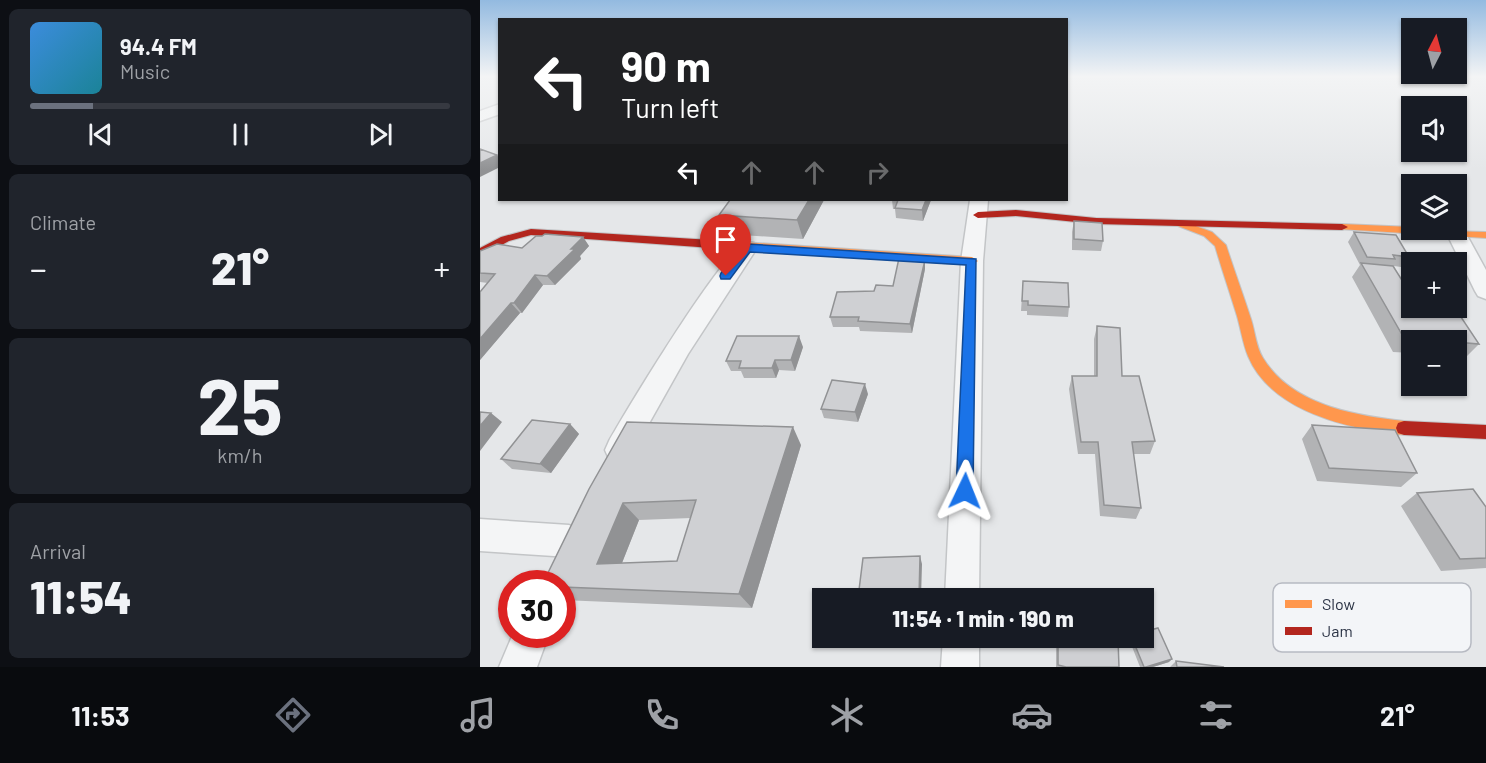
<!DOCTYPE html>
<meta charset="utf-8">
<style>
body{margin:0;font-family:Barlow,sans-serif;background:#20242c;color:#f1f3f6;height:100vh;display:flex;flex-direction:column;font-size:22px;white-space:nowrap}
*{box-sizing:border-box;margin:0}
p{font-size:20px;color:#9ea1a6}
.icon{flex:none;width:33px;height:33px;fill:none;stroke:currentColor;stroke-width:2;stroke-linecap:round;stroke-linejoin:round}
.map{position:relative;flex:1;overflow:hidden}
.drawer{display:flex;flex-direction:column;gap:9px;padding:9px;background:#0d0f14;width:480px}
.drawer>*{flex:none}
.top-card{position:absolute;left:18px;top:18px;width:570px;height:183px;border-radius:0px;box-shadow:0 2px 4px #0004;background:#202124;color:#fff;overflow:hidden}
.needle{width:39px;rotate:6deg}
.buttons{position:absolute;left:921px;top:18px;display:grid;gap:12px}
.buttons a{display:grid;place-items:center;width:66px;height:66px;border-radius:0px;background:#171b24;box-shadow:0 2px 4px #0004;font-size:30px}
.speed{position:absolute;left:18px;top:570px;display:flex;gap:12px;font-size:30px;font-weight:700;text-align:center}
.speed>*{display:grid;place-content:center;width:78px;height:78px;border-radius:50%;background:#171b24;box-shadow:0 2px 4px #0004;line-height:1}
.speed .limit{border:9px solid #d22;background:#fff;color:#111}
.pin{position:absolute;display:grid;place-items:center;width:51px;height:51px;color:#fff;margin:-62px -26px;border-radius:50% 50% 50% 0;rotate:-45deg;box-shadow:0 0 6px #0007}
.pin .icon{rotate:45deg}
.me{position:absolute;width:66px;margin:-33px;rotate:2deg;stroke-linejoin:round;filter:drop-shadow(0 0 4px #0008)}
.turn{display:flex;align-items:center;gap:21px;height:126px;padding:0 24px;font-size:27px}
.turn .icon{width:78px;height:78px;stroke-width:2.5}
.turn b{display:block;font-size:42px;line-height:51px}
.lanes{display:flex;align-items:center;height:57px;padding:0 24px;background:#0003;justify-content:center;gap:30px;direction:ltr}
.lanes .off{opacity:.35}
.big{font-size:45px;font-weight:800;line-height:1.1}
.drawer .tile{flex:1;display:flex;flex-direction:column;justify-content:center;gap:9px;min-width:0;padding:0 21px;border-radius:9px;background:#20242c}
.drawer .dial{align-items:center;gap:0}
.dial b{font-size:78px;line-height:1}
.song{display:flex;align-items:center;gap:18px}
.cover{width:72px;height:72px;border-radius:9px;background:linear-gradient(135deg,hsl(210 70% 55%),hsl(190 70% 35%))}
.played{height:6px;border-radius:3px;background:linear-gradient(90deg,#6b717e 15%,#363941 15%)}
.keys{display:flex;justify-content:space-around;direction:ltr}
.heat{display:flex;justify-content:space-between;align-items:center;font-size:33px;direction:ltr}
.trip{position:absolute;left:332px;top:588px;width:342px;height:60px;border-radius:0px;background:#171b24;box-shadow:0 2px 4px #0004;font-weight:800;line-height:60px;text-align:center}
.menu{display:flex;height:96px;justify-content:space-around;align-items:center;background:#090b0e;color:#9ea1a6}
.menu .icon{width:42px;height:42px}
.menu .on{color:#6b717e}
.menu b{font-size:27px;color:#f1f3f6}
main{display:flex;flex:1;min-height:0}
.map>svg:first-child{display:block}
</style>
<main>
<section class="drawer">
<div class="tile">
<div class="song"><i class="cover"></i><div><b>94.4 FM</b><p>Music</p></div></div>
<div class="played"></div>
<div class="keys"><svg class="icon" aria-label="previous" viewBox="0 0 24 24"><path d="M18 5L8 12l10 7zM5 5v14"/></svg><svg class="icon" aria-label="pause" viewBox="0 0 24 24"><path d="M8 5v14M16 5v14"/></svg><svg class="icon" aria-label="next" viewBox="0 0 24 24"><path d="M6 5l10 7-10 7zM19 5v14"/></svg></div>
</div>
<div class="tile"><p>Climate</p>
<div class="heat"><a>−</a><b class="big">21°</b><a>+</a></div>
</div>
<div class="tile dial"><b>25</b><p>km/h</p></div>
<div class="tile"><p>Arrival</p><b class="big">11:54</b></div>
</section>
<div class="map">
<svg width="1006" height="667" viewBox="0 0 1006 667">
<rect width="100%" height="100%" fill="#e5e7e9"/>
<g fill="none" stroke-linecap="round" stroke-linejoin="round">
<g stroke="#c3c5c7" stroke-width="3">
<path id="street" d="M 20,104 L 20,114 L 0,121 L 0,111 Z
M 490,200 L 508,200 L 503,261 L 499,598 L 465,598 L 481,261 Z
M 977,228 L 984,230 L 1006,270 L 1006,299 L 998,296 L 995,291 L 967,234 L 970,230 Z
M 267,242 L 274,243 L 277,248 L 208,354 L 149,459 L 139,463 L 129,459 L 125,450 L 129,441 C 146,411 244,248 267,242 Z
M 0,519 L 89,525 L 100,530 L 105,541 L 100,552 L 89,557 L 0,551 Z
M 33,634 L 69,634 L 57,667 L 19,667 Z
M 463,638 L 499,638 L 499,667 L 461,667 Z"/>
</g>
<g stroke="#c3c5c7" stroke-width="2">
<path id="slow" d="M 702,221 L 732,232 L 746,245 C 754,270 763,294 771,319 C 775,331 776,347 783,358 C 812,405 873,415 924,421 L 930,423 L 932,428 L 930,433 C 913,438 887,430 871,426 C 831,416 785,397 768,356 C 763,344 761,330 757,316 C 750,293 742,270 735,246 L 724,236 L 698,226 L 696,224 Z
M 862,224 L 932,227 L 932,230 L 1006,232 L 1006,238 L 858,229 L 856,227 Z
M 232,240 L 492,257 L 498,261 L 492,265 L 228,247 L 226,244 Z"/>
</g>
<g stroke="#c3c5c7" stroke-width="2">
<path id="jam" d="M 536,210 L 616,218 L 862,224 L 868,227 L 862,230 L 616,224 L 536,216 L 498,218 L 493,215 L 498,212 Z
M 51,229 L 232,240 L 238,244 L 232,248 L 51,235 L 29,241 L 0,257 L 0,248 L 21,237 Z
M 924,421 L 1006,425 L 1006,439 L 924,435 L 918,433 L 916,428 L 918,423 Z"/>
</g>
<use href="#street" fill="#f4f5f6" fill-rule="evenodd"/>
<use href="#slow" fill="#ff974d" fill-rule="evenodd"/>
<use href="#jam" fill="#b3261e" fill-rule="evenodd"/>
</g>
<path fill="#b2b3b5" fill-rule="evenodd" d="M 344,200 L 323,239 L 247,234 L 239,215 Z
M 412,200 L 451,200 L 443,221 L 416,218 L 415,209 L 413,209 Z
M 594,221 L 623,241 L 621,251 L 592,250 L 592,232 Z
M 874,232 L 929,257 L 921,267 L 914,266 L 932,308 L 999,344 L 985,358 L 976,357 L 976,340 L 932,340 L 932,353 L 913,352 L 872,277 L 880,265 L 868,242 Z
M 103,237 L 109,246 L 100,256 L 101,259 L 75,285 L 63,285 L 42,313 L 40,313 L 0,360 L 0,292 L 8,283 L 0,282 L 0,251 L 42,248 Z
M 445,269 L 432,333 L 380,331 L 379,327 L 353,327 L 350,317 L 394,291 L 413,286 Z
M 543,281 L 589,307 L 588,317 L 547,315 L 547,311 L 541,311 Z
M 617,326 L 675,441 L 670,454 L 653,454 L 661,508 L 656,519 L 620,516 L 615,454 L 598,454 L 589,389 L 592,376 L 614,376 L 614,339 Z
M 323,347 L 315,371 L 299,370 L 296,378 L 264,378 L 261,371 L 251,371 L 246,361 Z
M 388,394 L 378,422 L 344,418 L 341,409 Z
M 90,424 L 99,434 L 71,473 L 32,469 L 21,459 Z
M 832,425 L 937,473 L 921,487 L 837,481 L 822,439 Z
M 321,445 L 272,608 L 82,600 L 82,584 L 66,577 L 109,489 ZM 211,518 L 197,561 L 142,563 L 159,520 Z
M 937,493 L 1006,507 L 1006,568 L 961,571 L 921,506 Z
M 576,638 L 625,638 L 639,667 L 576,667 Z
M 650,638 L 663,638 L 689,662 L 673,667 L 660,667 L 649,639 Z
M 696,661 L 744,667 L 690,667 Z"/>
<path fill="#919294" d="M 17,155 L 20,159 L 20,167 L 0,177 L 0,163 Z
M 329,200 L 344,200 L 323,239 L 317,220 Z
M 446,200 L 451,200 L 443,221 L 442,210 Z
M 103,237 L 109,246 L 100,256 L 101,259 L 75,285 L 67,276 L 91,249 Z
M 445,260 L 445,269 L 432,333 L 430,324 Z
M 55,275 L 63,285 L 42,313 L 34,303 Z
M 31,303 L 40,313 L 0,360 L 0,339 Z
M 319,336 L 323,347 L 315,371 L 311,360 Z
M 295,360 L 299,370 L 296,378 L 292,368 Z
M 385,384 L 388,394 L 378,422 L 375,412 Z
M 11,413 L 22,422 L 0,451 L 0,426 Z
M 90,424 L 99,434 L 71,473 L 60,464 Z
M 313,427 L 321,445 L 272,608 L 259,594 Z
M 143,503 L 159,520 L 136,578 L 117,564 Z
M 440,556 L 442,564 L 441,598 L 439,598 Z
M 57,572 L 76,584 L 59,582 Z
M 692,659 L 689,662 L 673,667 L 666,667 Z"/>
<path fill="#cfd0d3" stroke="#919294" stroke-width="1.5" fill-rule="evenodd" d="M 0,149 L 17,155 L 0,163 Z
M 250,200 L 329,200 L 317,220 L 239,215 Z
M 418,200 L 446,200 L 442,210 L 415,208 Z
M 594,221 L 622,223 L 623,241 L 594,239 Z
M 874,232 L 916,235 L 929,257 L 913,255 L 915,259 L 887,257 Z
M 65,234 L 103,237 L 91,249 L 95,249 L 67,276 L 55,275 L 34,303 L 31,303 L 0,339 L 0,292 L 15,274 L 0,273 L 0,251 L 17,244 L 42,248 L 56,236 L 62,236 Z
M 419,258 L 445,260 L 430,324 L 378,321 L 379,317 L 350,317 L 357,292 L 394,291 L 396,285 L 413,286 Z
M 881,263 L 913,266 L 932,296 L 932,308 L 975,308 L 999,344 L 976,342 L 976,340 L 957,340 L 924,338 Z
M 543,281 L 588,283 L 589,307 L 548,305 L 548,301 L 542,301 Z
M 617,326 L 640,328 L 642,376 L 659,376 L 675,441 L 652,442 L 661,508 L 624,505 L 618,442 L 601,442 L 592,376 L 617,376 Z
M 257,336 L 319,336 L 311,360 L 295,360 L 292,368 L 259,368 L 261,361 L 246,361 Z
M 352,380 L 385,384 L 375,412 L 341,409 Z
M 0,412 L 11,413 L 0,426 Z
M 52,420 L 90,424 L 60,464 L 21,459 Z
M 147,422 L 313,427 L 259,594 L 82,587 L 82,584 L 45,584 L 52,572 L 57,572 L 59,582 L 63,583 L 109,489 ZM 216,500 L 197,561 L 117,564 L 143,503 Z
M 832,425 L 915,430 L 937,473 L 849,468 Z
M 993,489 L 1006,507 L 1006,558 L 980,559 L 937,493 Z
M 440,556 L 439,598 L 378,598 L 383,558 Z
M 678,628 L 692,659 L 666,667 L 664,667 L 652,638 L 663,638 L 663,632 Z
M 578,638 L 625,638 L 638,639 L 639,667 L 586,667 L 578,665 Z
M 696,661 L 744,667 L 697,667 Z"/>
<linearGradient id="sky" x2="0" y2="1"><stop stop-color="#93bae0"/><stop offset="0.45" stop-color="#f3f4f5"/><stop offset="1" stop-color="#f3f4f5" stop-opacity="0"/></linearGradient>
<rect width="1006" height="170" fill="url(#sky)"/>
<path fill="#1a73e8" stroke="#114b97" stroke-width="1.5" d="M 267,244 L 496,259 L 493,491 L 491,497 L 485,499 L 479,497 L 476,491 L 486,265 L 270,252 L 250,279 L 241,279 L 240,276 L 241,273 L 263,246 Z"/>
<rect x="793" y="583" width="198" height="69" rx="9" fill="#f3f5f8" stroke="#b7bac2" stroke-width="1.5"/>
<rect x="805" y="600" width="27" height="8" fill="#ff974d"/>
<rect x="805" y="627" width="27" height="8" fill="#b3261e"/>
<g font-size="16" fill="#2a3244">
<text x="842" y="610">Slow</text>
<text x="842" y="637">Jam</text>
</g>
</svg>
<div class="buttons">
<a><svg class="needle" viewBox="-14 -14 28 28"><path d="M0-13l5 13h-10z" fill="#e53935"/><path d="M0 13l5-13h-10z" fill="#9ea1a6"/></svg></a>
<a><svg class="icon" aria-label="sound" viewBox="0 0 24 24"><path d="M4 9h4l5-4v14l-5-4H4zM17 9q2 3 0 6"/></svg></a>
<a><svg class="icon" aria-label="layers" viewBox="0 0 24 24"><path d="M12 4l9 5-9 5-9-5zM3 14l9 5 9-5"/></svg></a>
<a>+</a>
<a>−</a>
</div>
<div class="speed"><div class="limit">30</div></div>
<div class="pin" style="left:246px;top:276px;background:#d93025"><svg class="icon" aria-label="arrive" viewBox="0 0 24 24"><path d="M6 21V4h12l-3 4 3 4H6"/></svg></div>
<svg class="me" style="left:485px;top:491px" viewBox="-20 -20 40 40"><path d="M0-17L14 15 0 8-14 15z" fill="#1a73e8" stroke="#fff" stroke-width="4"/></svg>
<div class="trip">11:54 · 1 min · 190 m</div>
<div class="top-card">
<div class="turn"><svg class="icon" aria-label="left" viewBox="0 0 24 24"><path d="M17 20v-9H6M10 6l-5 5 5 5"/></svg><div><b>90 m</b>Turn left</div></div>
<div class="lanes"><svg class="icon" aria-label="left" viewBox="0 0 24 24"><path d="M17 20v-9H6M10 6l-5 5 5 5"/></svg><svg class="icon off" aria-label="ahead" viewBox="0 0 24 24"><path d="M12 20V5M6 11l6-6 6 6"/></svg><svg class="icon off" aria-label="ahead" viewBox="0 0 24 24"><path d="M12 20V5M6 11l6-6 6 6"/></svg><svg class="icon off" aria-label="right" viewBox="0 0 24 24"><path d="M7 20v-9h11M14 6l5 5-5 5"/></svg></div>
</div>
</div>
</main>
<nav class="menu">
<b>11:53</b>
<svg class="icon on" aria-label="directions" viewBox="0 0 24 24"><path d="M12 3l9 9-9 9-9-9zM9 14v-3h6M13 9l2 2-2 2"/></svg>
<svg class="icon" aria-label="music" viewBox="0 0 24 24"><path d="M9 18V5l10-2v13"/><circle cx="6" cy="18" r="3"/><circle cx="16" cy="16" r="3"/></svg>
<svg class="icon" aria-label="phone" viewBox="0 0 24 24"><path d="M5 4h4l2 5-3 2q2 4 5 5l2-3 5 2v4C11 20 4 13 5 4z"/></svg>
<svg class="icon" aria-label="climate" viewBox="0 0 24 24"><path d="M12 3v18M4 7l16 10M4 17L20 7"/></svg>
<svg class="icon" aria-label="car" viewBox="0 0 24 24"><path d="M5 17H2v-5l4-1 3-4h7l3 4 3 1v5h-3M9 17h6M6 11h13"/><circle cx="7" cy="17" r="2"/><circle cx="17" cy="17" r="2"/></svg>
<svg class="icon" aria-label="filters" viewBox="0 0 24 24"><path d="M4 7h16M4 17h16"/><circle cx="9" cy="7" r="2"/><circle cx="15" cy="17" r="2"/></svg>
<b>21°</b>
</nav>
